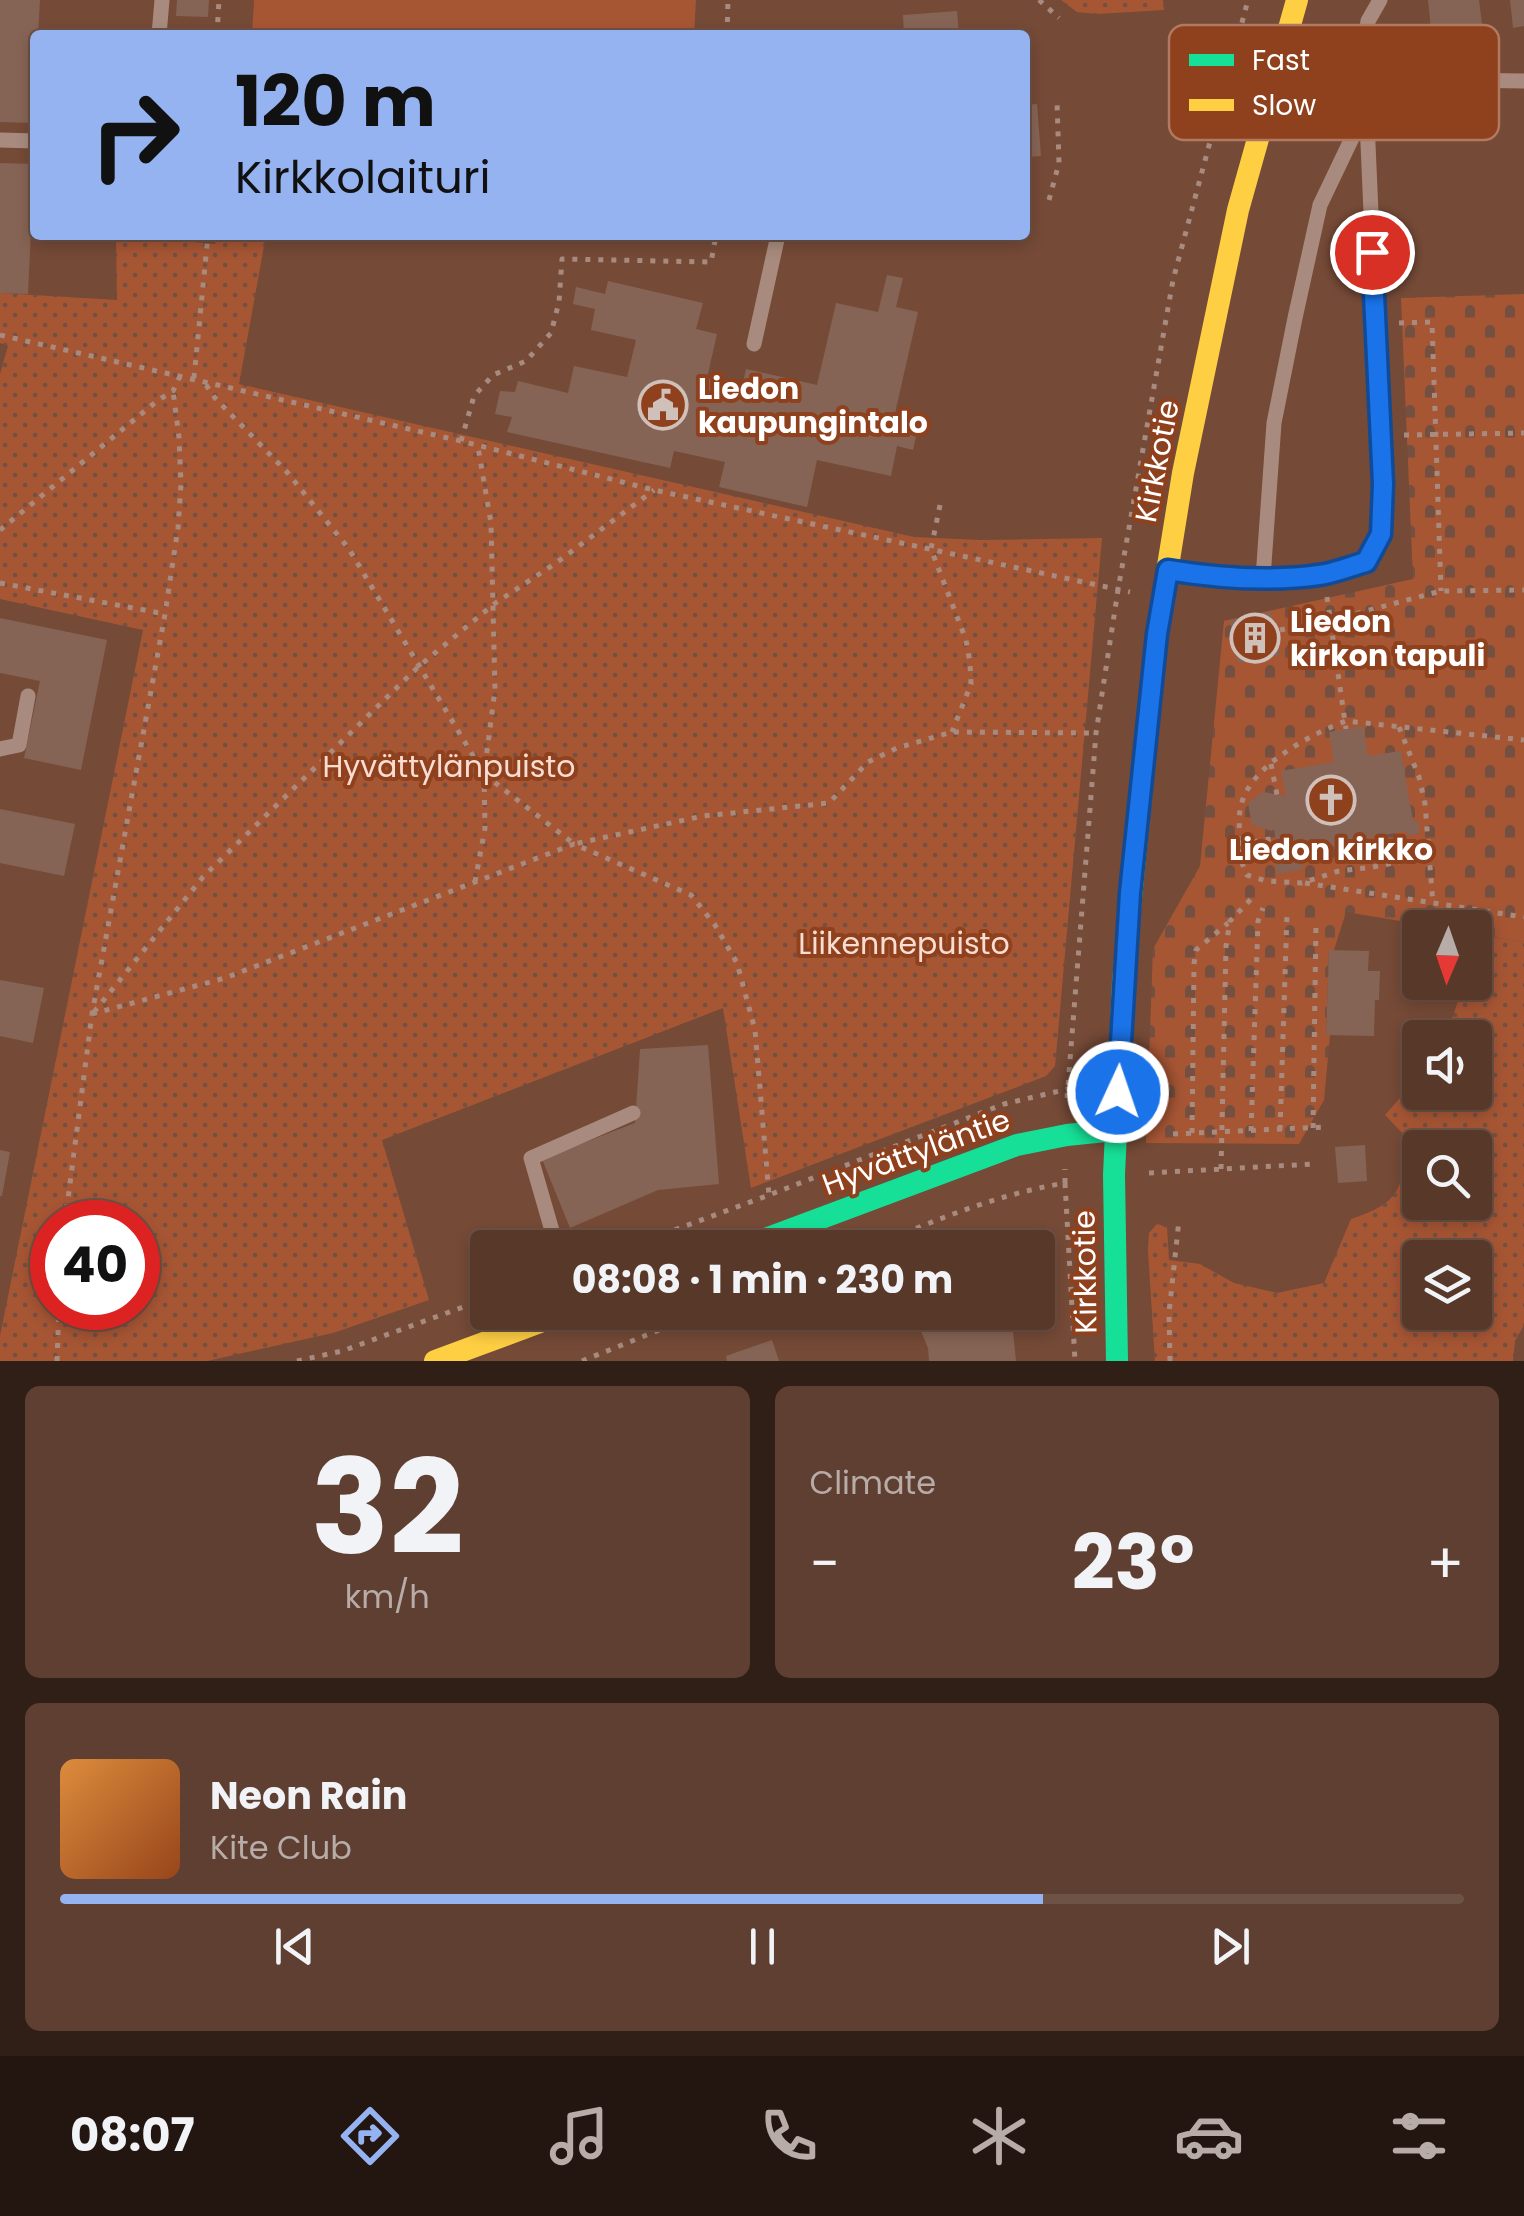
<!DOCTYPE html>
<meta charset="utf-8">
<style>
body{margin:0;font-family:Poppins,sans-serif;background:#5e3f31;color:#f1f3f6;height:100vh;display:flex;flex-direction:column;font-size:38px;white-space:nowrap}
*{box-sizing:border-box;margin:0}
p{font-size:32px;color:#b7aca8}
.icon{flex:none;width:55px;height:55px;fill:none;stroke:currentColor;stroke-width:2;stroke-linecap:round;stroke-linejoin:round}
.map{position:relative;height:1361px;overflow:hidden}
.sheet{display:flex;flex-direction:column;gap:25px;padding:25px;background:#301f17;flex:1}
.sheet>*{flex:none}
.hud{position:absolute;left:30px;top:30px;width:1000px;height:210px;border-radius:10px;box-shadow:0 5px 15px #0003,0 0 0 2px #6d5246;background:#95b2f1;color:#111;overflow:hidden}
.needle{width:65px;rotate:182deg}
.tools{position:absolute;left:1402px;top:910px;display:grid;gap:20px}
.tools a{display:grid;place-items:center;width:90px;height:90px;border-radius:10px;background:#583829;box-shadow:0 5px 15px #0003,0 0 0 2px #6d5246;font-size:50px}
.speed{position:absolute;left:30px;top:1200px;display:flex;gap:20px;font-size:50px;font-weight:700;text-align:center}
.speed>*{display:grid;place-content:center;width:130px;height:130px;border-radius:50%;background:#583829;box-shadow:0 5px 15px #0003,0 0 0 2px #6d5246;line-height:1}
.speed .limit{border:15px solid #d22;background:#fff;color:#111}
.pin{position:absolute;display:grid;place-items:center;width:85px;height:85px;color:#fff;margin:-42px;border:5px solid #fff;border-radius:50%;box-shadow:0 2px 10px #0007}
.me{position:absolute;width:110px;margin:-55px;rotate:3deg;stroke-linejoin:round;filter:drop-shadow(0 0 8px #0008)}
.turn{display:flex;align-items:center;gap:35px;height:210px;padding:0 40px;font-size:45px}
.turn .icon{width:130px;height:130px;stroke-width:2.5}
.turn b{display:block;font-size:70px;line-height:85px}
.big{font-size:75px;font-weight:700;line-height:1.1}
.sheet .tile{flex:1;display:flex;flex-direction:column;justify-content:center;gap:15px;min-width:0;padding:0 35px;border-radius:15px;background:#5e3f31}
.sheet .dial{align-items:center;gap:0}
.dial b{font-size:130px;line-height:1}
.song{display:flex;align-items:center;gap:30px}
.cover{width:120px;height:120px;border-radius:15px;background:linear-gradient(135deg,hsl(30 70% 55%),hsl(20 70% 35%))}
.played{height:10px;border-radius:5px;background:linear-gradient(90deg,#95b2f1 70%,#6d5246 70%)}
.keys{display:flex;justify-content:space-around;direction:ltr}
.heat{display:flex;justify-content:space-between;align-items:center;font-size:55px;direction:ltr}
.sheet .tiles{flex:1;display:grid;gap:25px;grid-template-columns:1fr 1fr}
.tile:last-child{grid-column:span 2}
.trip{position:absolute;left:470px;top:1230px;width:585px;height:100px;border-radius:10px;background:#583829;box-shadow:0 5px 15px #0003,0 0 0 2px #6d5246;font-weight:700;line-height:100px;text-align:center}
.tabs{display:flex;height:160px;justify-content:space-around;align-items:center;background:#231610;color:#b7aca8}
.tabs .icon{width:70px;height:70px}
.tabs .current{color:#95b2f1}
.tabs b{font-size:45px;color:#f1f3f6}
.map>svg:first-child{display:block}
</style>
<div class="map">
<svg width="1524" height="1361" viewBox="0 0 1524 1361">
<defs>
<pattern id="cemetery-stones" width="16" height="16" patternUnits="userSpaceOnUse" patternTransform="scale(2.5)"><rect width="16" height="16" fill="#a75634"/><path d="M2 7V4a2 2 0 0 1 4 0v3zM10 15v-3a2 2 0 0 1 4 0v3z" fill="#755041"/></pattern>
<pattern id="park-dots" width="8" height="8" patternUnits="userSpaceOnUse" patternTransform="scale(2.5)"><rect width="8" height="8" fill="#a75634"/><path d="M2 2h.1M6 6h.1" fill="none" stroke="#755041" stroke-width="1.8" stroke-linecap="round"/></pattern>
</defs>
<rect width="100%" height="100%" fill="#754a37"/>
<path fill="#a75634" d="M 254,0 L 696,0 L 694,35 L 252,35 Z"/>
<path fill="url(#cemetery-stones)" d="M 1524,294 L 1524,942 L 1475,934 L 1475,928 L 1437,927 L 1346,912 L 1334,950 L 1329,951 L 1326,1034 L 1330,1035 L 1324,1100 L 1299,1144 L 1146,1143 L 1153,949 L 1200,866 L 1224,621 L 1413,579 L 1401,298 Z"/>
<path fill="url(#park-dots)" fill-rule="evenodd" d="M 1061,0 L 1163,0 L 1164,10 L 1097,14 L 1077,12 Z
M 116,235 L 215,244 L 217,235 L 266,235 L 239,384 L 914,537 L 980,540 L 1102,538 L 1055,1066 L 1046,1076 L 751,1188 L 723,1008 L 382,1140 L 429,1300 L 333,1333 L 207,1361 L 0,1361 L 0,1336 L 143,630 L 0,599 L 0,374 L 8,346 L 0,343 L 0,293 L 117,300 ZM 52,1222 L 138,1222 L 138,1308 L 52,1308 Z
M 1479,935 L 1524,942 L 1524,1325 L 1515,1341 L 1513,1361 L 1155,1361 L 1148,1250 L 1149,1233 L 1157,1224 L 1167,1227 L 1169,1260 L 1200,1264 L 1234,1283 L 1277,1293 L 1324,1283 L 1351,1219 C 1403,1202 1402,1188 1406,1137 L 1385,1115 L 1420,1075 L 1420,1092 L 1475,1092 L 1475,1038 L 1446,1037 L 1464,983 L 1475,982 L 1475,948 ZM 1420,1148 L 1475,1148 L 1475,1202 L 1420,1202 ZM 1420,1258 L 1475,1258 L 1475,1312 L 1420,1312 Z"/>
<path fill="#866455" d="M 0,0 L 40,0 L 38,35 L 35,35 L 34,123 L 0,122 Z
M 177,0 L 209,0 L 208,17 L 176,16 Z
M 1428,0 L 1479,0 L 1483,32 L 1432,38 Z
M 1510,0 L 1524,0 L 1524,26 L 1513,28 Z
M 957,11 L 959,35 L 904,35 L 903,15 Z
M 1037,104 L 1041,156 L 1025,157 L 1025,105 Z
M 0,163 L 34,164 L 28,294 L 0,293 Z
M 887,275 L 903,278 L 896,307 L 918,312 L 893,422 L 918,427 L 913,450 L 897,446 L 891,476 L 817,460 L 807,507 L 719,487 L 725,462 L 674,451 L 670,468 L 507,432 L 512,417 L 495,414 L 500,391 L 515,392 L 518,381 L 568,393 L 574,366 L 627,377 L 636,340 L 591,330 L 595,309 L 573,304 L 576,287 L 605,294 L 608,281 L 703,303 L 696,329 L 717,334 L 707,378 L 742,386 L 746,369 L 817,385 L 836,303 L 878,312 Z
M 1271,612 L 1280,655 L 1238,663 L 1230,620 Z
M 0,618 L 107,640 L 81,770 L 24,758 L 40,681 L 0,673 Z
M 1363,726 L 1368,756 L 1401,751 L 1413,821 L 1418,821 L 1420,833 L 1407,836 L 1406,831 L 1367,838 L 1370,858 L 1337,864 L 1334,844 L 1300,849 L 1303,869 L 1277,874 L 1272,843 L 1276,842 L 1274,829 L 1272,831 L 1252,825 L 1248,803 L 1263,792 L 1286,796 L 1281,771 L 1334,762 L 1329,732 Z
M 0,809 L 75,824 L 64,876 L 0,863 Z
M 1329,950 L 1369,951 L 1368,971 L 1380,971 L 1379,1000 L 1375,1000 L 1374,1036 L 1326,1035 Z
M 0,980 L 44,988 L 33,1043 L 0,1036 Z
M 708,1045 L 719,1184 L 658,1190 L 570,1228 L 542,1159 L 635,1123 L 640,1049 Z
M 1365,1145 L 1367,1181 L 1338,1183 L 1335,1147 Z
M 0,1150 L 10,1152 L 2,1196 L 0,1196 Z
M 913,1312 L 1011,1312 L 1016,1361 L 929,1361 L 928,1348 Z
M 772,1340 L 779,1361 L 727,1361 L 726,1356 Z"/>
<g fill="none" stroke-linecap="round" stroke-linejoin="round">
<path stroke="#a88b7e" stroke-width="5" stroke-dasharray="5 8" stroke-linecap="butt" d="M 1039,0 L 1059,18
M 217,35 L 219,0
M 727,35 L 728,0
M 1049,200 L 1059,163 L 1057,102
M 1399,323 L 1432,322 L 1441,591
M 0,335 L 461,441 L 654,490 L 1130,592
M 194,378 L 208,235
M 206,385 L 215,398 L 287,472 L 349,549 L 484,774 L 574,844 L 703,816 L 829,803 L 868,762 L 897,748 L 952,732 L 1096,733
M 1404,435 L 1524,433
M 461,441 L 474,396 L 493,375 L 526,361 L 551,333 L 559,302 L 562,259 L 711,262 L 716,235
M 940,505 L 931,549 L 966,640 L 970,663 L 971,684 L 952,732
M 0,530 L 157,401 L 173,391 L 180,376
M 0,583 L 165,614
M 1327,597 L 1346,729
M 1280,630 L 1332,620 L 1441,591 L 1524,590
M 1399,727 L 1419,777 L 1425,804 L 1433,904
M 1271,764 L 1277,795
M 1240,844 L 1276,838
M 1429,856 L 1373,867 L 1339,871 L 1302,883 L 1266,881 L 1247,875 C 1240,862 1240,851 1240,837 C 1239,824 1238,812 1243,799 C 1255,764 1313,733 1346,721 L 1524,740
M 475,882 L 485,828 L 484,774 L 495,690 L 491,523 L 478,447
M 1305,883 L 1524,917
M 94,1012 L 203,877 L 418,667 L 494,604 L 556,563 L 654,490
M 92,1014 L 225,978 L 574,844 L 691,895 L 715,925 L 737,963 L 755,1030 L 769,1195
M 1067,1098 L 1096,733 L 1118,590 L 1173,280 L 1248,0
M 1313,1128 L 1316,922
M 1280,1130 L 1287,914
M 1251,1131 L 1258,921 L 1263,908
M 1192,1133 L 1194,964 L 1196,950 L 1228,923
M 1173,1134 L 1324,1127
M 1221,1169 L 1226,946 L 1230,921 L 1251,899
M 1149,1173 L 1313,1164
M 1065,1183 L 1075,1361
M 65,1222 L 92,1014 L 165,614 L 178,528 L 181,484 L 179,437 L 173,391
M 626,1248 L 769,1195 L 1004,1104 L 1068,1089
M 868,1248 C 934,1221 994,1195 1065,1183 L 1065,1169
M 57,1361 L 59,1308
M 297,1361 L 342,1351 L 488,1298
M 582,1361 L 704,1312
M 1170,1361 L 1169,1313 L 1179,1220"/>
<path stroke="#a88b7e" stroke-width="15" d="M 159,35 L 162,0
M 1289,46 L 1324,62 L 1385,79 L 1524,81
M 0,140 L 35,141
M 754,344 L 778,235
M 1172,571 C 1220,579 1272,582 1320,575 C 1335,573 1351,566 1365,562 L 1381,534 L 1383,485 L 1364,53 L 1368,21 L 1380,0
M 1263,578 L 1274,423 L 1295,318 L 1320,205 L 1364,113
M 0,749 L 19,745 L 28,696
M 557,1248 L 531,1158 L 633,1113"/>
<path stroke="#16e098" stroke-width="22" d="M 741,1248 L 1017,1145 L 1067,1135 L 1115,1130
M 1117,1361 L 1114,1175 L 1123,981 L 1149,713"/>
<path stroke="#ffcf43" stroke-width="22" d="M 1149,713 L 1157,634 L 1183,473 L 1238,210 L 1297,0
M 435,1361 L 567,1312"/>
</g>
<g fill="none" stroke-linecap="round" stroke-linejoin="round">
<g stroke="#114b97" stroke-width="25">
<path id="route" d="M 1118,1092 L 1130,893 L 1157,634 L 1168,570 C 1217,578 1269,582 1319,575 C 1335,573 1351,566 1366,562 L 1381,534 L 1383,484 L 1372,252"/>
</g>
<use href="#route" stroke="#1a73e8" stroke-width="18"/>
</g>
<defs>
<g id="civic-ring" transform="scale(2.5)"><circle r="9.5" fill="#8f401d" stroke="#cfc0b9" stroke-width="1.5"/><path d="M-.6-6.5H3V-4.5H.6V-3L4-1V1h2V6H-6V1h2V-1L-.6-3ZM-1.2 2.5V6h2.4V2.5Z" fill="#cfc0b9"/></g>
<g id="building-ring" transform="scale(2.5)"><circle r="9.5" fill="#8f401d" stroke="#cfc0b9" stroke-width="1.5"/><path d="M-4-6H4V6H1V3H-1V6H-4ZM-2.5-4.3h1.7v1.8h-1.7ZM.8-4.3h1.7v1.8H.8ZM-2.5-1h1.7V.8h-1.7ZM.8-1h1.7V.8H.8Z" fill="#cfc0b9"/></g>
<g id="church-ring" transform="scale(2.5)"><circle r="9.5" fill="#8f401d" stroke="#cfc0b9" stroke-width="1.5"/><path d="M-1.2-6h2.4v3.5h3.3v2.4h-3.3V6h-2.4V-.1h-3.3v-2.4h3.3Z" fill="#cfc0b9"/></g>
</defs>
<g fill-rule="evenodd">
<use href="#civic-ring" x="663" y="405"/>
<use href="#building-ring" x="1255" y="638"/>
<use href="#church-ring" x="1331" y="800"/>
</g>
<g text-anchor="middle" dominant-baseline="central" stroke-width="8" stroke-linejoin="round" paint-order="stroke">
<g font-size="30" font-weight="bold" fill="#fff" stroke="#8f401d" text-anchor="start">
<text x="698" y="388">Liedon<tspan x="698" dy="34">kaupungintalo</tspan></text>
<text x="1290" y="621">Liedon<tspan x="1290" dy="34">kirkon tapuli</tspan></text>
<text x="1331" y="849" text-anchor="middle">Liedon kirkko</text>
</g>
<g font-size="30" fill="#fff" stroke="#8f401d">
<text transform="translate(1157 461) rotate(-79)">Kirkkotie</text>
<text transform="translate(916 1152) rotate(-20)">Hyvättyläntie</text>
<text transform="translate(1085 1272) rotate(-91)">Kirkkotie</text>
</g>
<g font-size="30" fill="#faddd2" stroke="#8f401d">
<text x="449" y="766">Hyvättylänpuisto</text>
<text x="904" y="943">Liikennepuisto</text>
</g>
</g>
<rect x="1169" y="25" width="330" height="115" rx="15" fill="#8f401d" stroke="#b17961" stroke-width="2.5"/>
<rect x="1189" y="54" width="45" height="12" fill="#16e098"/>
<rect x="1189" y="99" width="45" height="12" fill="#ffcf43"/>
<g font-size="28" fill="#fff">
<text x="1252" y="70">Fast</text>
<text x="1252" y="115">Slow</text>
</g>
</svg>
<div class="tools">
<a><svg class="needle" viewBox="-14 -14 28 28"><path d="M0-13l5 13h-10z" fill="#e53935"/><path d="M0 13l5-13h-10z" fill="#b7aca8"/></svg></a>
<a><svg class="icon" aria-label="sound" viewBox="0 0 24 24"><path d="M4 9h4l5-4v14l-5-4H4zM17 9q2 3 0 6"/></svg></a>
<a><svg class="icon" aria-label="search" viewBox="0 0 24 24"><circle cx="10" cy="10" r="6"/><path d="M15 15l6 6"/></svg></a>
<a><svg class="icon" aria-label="layers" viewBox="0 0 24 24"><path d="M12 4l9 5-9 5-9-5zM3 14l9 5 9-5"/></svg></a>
</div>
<div class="speed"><div class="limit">40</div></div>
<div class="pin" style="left:1372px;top:252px;background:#d93025"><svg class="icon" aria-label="arrive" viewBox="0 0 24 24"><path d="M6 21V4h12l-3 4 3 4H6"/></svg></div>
<svg class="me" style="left:1118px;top:1092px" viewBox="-20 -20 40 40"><circle r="17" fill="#1a73e8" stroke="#fff" stroke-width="3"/><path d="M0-11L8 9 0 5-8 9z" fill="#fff"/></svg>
<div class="trip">08:08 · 1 min · 230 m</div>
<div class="hud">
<div class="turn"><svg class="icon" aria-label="right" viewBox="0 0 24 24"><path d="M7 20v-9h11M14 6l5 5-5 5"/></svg><div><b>120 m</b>Kirkkolaituri</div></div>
</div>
</div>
<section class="sheet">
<div class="tiles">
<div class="tile dial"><b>32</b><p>km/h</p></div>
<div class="tile"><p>Climate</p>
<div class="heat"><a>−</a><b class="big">23°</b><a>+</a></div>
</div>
<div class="tile">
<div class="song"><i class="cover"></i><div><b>Neon Rain</b><p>Kite Club</p></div></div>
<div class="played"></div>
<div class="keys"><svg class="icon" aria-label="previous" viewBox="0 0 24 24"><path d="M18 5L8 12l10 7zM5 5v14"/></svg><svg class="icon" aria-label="pause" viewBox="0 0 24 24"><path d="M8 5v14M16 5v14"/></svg><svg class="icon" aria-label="next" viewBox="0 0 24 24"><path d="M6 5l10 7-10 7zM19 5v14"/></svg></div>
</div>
</div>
</section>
<nav class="tabs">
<b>08:07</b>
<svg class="icon current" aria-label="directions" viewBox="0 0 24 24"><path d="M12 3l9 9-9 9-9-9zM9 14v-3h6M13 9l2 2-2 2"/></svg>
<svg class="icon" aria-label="music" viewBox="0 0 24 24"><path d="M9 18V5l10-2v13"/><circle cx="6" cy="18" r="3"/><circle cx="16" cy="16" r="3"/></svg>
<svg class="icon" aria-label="phone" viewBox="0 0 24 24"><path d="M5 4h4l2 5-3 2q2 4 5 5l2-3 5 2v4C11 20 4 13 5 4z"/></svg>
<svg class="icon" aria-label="climate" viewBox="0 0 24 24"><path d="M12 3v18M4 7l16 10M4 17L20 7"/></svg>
<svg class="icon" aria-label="car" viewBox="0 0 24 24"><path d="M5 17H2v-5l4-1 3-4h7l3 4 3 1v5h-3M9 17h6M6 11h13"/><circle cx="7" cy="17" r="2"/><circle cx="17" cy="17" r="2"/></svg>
<svg class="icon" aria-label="filters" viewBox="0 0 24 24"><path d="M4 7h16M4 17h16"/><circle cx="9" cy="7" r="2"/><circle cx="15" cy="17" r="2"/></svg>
</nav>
